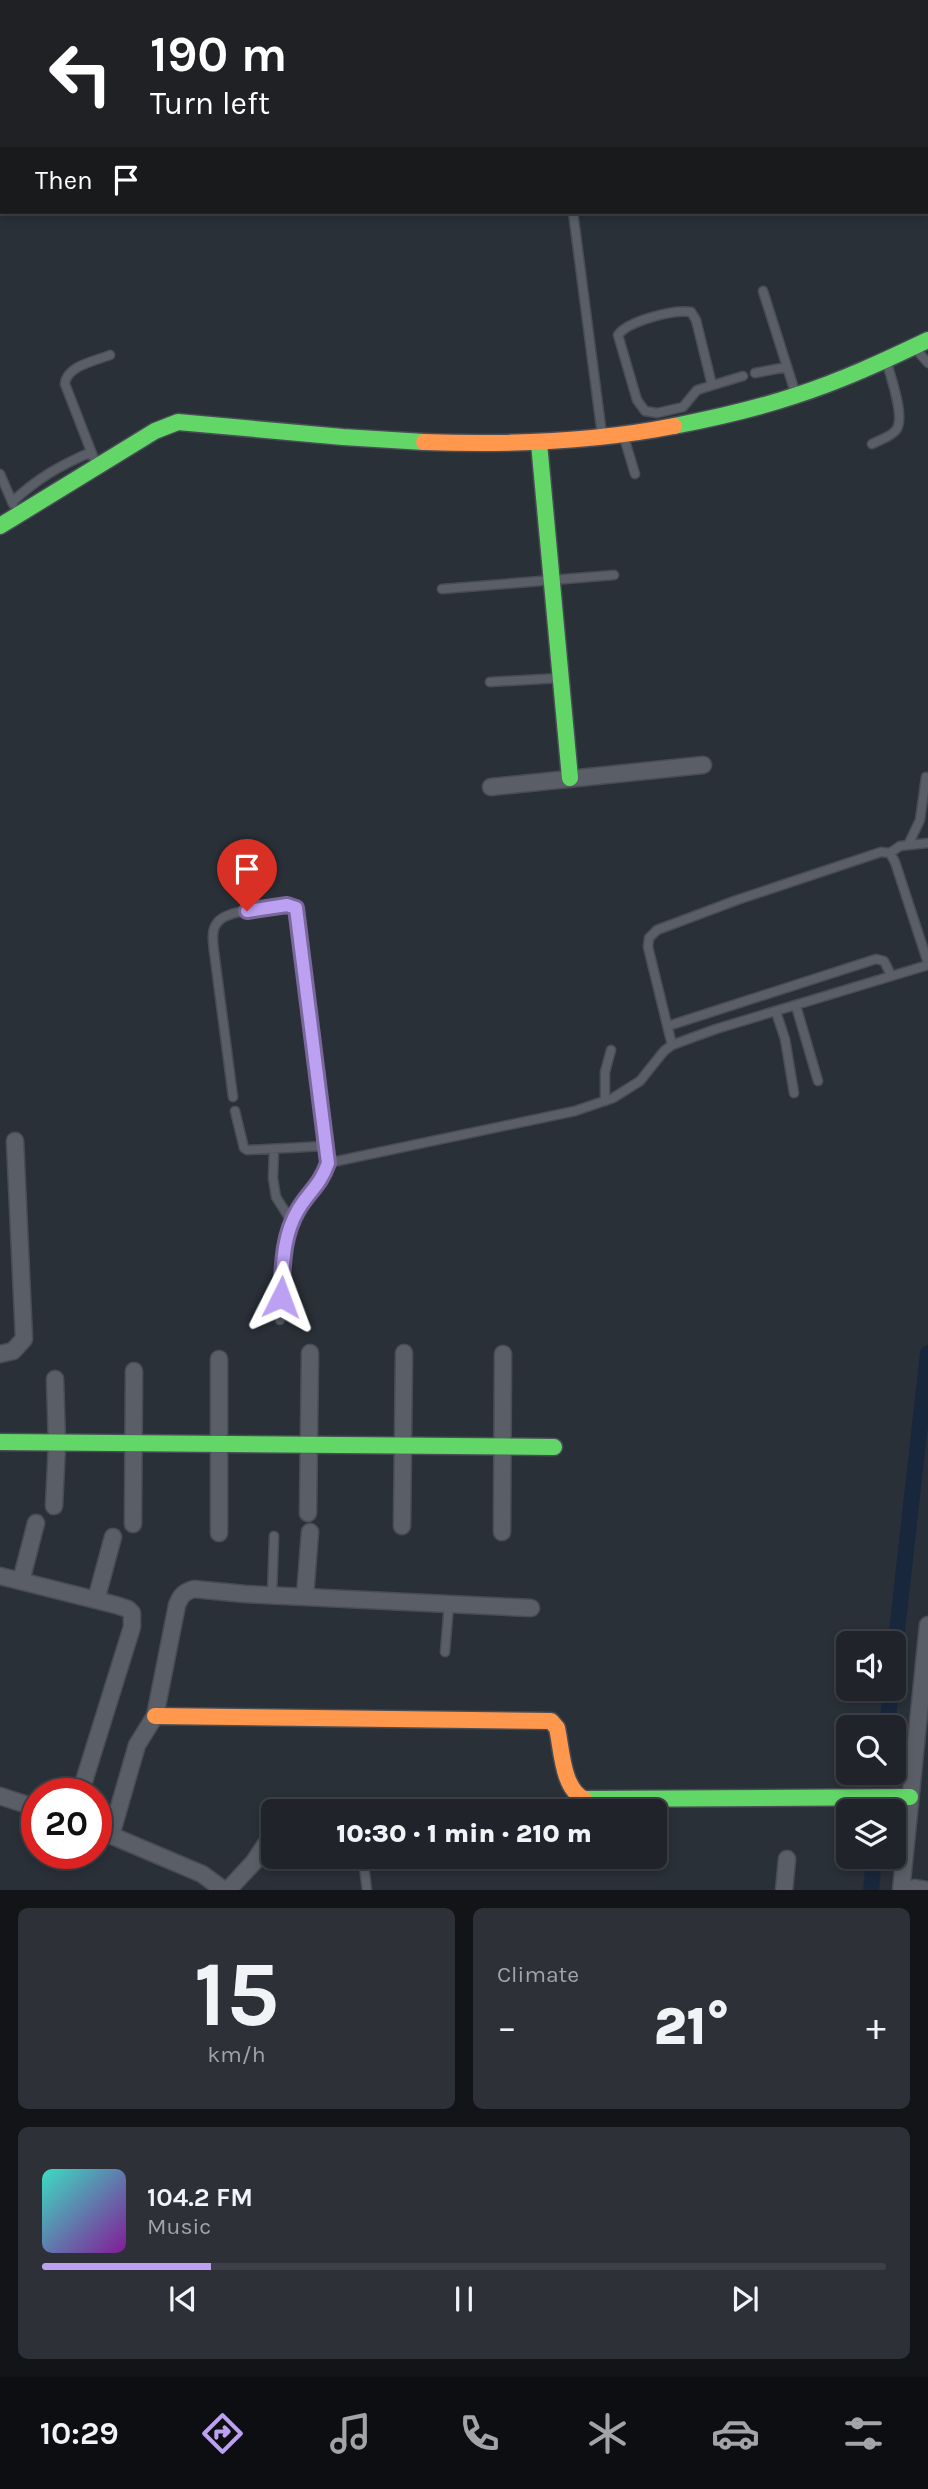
<!DOCTYPE html>
<meta charset="utf-8">
<style>
body{margin:0;font-family:Karla,sans-serif;background:#2d3036;color:#f1f3f6;height:100vh;display:flex;flex-direction:column;font-size:26px;white-space:nowrap}
*{box-sizing:border-box;margin:0}
p{font-size:23px;color:#a2a4a8}
.icon{flex:none;width:38px;height:38px;fill:none;stroke:currentColor;stroke-width:2;stroke-linecap:round;stroke-linejoin:round}
.map{position:relative;height:1890px;overflow:hidden}
.sheet{display:flex;flex-direction:column;gap:18px;padding:18px;background:#121417;flex:1}
.sheet>*{flex:none}
.guide{position:absolute;left:0px;top:0px;width:929px;height:214px;box-shadow:0 4px 10px #0003,0 0 0 2px #3d4147;background:#202124;color:#fff;overflow:hidden}
.tools{position:absolute;left:836px;top:1631px;display:grid;gap:14px}
.tools a{display:grid;place-items:center;width:70px;height:70px;border-radius:10px;background:#20242a;box-shadow:0 4px 10px #0003,0 0 0 2px #3d4147;font-size:35px}
.speed{position:absolute;left:21px;top:1778px;display:flex;gap:14px;font-size:35px;font-weight:700;text-align:center}
.speed>*{display:grid;place-content:center;width:91px;height:91px;border-radius:50%;background:#20242a;box-shadow:0 4px 10px #0003,0 0 0 2px #3d4147;line-height:1}
.speed .limit{border:10px solid #d22;background:#fff;color:#111}
.pin{position:absolute;display:grid;place-items:center;width:60px;height:60px;color:#fff;margin:-72px -30px;border-radius:50% 50% 50% 0;rotate:-45deg;box-shadow:0 0 7px #0007}
.pin .icon{rotate:45deg}
.me{position:absolute;width:77px;margin:-38px;rotate:3deg;stroke-linejoin:round;filter:drop-shadow(0 0 5px #0008)}
.turn{display:flex;align-items:center;gap:24px;height:147px;padding:0 35px;font-size:32px}
.turn .icon{width:91px;height:91px;stroke-width:2.5}
.turn b{display:block;font-size:49px;line-height:60px}
.then{display:flex;align-items:center;height:66px;padding:0 35px;background:#0003;gap:14px;font-size:26px}
.big{font-size:52px;font-weight:800;line-height:1.1}
.sheet .tile{flex:1;display:flex;flex-direction:column;justify-content:center;gap:10px;min-width:0;padding:0 24px;border-radius:10px;background:#2d3036}
.sheet .dial{align-items:center;gap:0}
.dial b{font-size:91px;line-height:1}
.song{display:flex;align-items:center;gap:21px}
.cover{width:84px;height:84px;border-radius:10px;background:linear-gradient(135deg,hsl(170 70% 55%),hsl(290 70% 35%))}
.played{height:7px;border-radius:4px;background:linear-gradient(90deg,#bca0f2 20%,#3d4147 20%)}
.keys{display:flex;justify-content:space-around;direction:ltr}
.heat{display:flex;justify-content:space-between;align-items:center;font-size:38px;direction:ltr}
.sheet .tiles{flex:1;display:grid;gap:18px;grid-template-columns:1fr 1fr}
.tile:last-child{grid-column:span 2}
.trip{position:absolute;left:261px;top:1799px;width:406px;height:70px;border-radius:10px;background:#20242a;box-shadow:0 4px 10px #0003,0 0 0 2px #3d4147;font-weight:800;line-height:70px;text-align:center}
.tab-bar{display:flex;height:112px;justify-content:space-around;align-items:center;background:#0d0e11;color:#a2a4a8}
.tab-bar .icon{width:49px;height:49px}
.tab-bar .active{color:#bca0f2}
.tab-bar b{font-size:32px;color:#f1f3f6}
.map>svg:first-child{display:block}
</style>
<div class="map">
<svg width="928" height="1891" viewBox="0 0 928 1891">
<rect width="100%" height="100%" fill="#2a3038"/>
<g fill="none" stroke-linecap="round" stroke-linejoin="round">
<path stroke="#19273c" stroke-width="16" d="M 894,1658 L 928,1353
M 887,1727 L 891,1689
M 879,1811 L 883,1773
M 871,1891 L 874,1857"/>
<g stroke="#484c55" stroke-width="11">
<path id="lane" d="M 420,0 L 421,2
M 457,0 L 458,2
M 544,0 L 544,2
M 928,99 L 928,101
M 573,212 L 602,435
M 763,291 L 796,395
M 914,347 L 928,363
M 755,373 L 787,367
M 712,385 L 696,320 L 691,312 C 674,309 628,321 618,335 L 637,400 L 645,411 L 657,413 L 683,407 L 697,390 L 743,376
M 623,434 L 635,474
M 872,444 C 879,440 891,437 896,430 C 906,418 890,375 886,360
M 96,464 L 65,384 C 66,366 95,361 110,355
M 0,474 L 13,504
M 12,502 C 38,478 59,466 91,452
M 442,589 L 614,575
M 490,682 L 560,678
M 909,843 L 920,820 L 926,777
M 890,853 L 900,846 L 928,843
M 796,1006 L 818,1081
M 776,1012 L 785,1039 L 794,1093
M 668,1026 L 876,959 L 884,961 L 891,975
M 672,1045 L 648,947 L 649,938 L 657,930 L 737,900 L 881,852 L 890,853 L 895,862 L 928,963
M 233,1097 L 214,951 C 213,942 211,930 217,923 C 226,909 270,908 287,906 L 296,908 L 299,918 L 328,1163 C 320,1188 306,1192 296,1213 C 280,1246 282,1284 280,1320
M 605,1101 L 605,1072 L 611,1050
M 235,1111 L 244,1148 L 247,1150 L 325,1146
M 274,1149 L 273,1178 L 276,1197 L 292,1222
M 328,1163 L 575,1111 L 613,1098 L 640,1081 L 664,1051 L 672,1045 L 716,1029 L 928,965
M 272,1595 L 274,1536
M 445,1652 L 449,1604
M 357,1806 L 357,1811
M 363,1857 L 367,1891"/>
</g>
<g stroke="#484c55" stroke-width="19">
<path id="street" d="M 754,0 L 755,2
M 854,0 L 855,2
M 885,0 L 885,2
M 657,2 L 668,0
M 928,164 L 928,166
M 491,787 L 703,765
M 0,1354 L 13,1351 L 24,1339 L 15,1141
M 54,1506 L 57,1444 L 55,1379
M 308,1513 L 310,1353
M 133,1524 L 134,1371
M 402,1526 L 404,1353
M 502,1532 L 503,1354
M 219,1533 L 219,1359
M 0,1576 L 116,1605 L 128,1609 L 132,1613 L 132,1627 L 80,1794
M 21,1581 L 36,1523
M 305,1596 L 310,1532
M 96,1600 L 113,1537
M 0,1796 L 37,1808
M 96,1829 L 202,1874 L 225,1891
M 111,1835 L 137,1745 L 155,1716 L 177,1605 C 181,1595 184,1592 194,1589 L 245,1594 L 531,1608
M 258,1856 L 281,1859 L 298,1857
M 914,1888 L 928,1890
M 227,1891 L 254,1862 L 273,1833
M 784,1891 L 787,1859
M 901,1891 L 928,1625"/>
</g>
<g stroke="#484c55" stroke-width="19">
<path id="fast" d="M 674,426 C 715,418 755,409 794,396 C 841,381 884,361 928,340
M 539,443 L 570,778
M 0,526 L 155,431 L 178,422 L 343,437 L 424,442
M 0,1442 L 554,1447
M 584,1799 L 910,1797"/>
</g>
<g stroke="#484c55" stroke-width="19">
<path id="slow" d="M 424,442 C 507,445 593,442 674,426
M 155,1716 L 551,1721 L 557,1728 C 562,1750 562,1788 584,1799"/>
</g>
<use href="#lane" stroke="#5a5e66" stroke-width="8"/>
<use href="#street" stroke="#5a5e66" stroke-width="16"/>
<use href="#fast" stroke="#63d668" stroke-width="16"/>
<use href="#slow" stroke="#ff974d" stroke-width="16"/>
</g>
<g fill="none" stroke-linecap="round" stroke-linejoin="round">
<g stroke="#7a689d" stroke-width="18">
<path id="route" d="M 247,911 L 287,905 L 296,908 L 328,1163 C 320,1186 309,1191 298,1210 C 282,1237 283,1267 281,1297"/>
</g>
<use href="#route" stroke="#bca0f2" stroke-width="12"/>
</g>
</svg>
<div class="tools">
<a><svg class="icon" aria-label="sound" viewBox="0 0 24 24"><path d="M4 9h4l5-4v14l-5-4H4zM17 9q2 3 0 6"/></svg></a>
<a><svg class="icon" aria-label="search" viewBox="0 0 24 24"><circle cx="10" cy="10" r="6"/><path d="M15 15l6 6"/></svg></a>
<a><svg class="icon" aria-label="layers" viewBox="0 0 24 24"><path d="M12 4l9 5-9 5-9-5zM3 14l9 5 9-5"/></svg></a>
</div>
<div class="speed"><div class="limit">20</div></div>
<div class="pin" style="left:247px;top:911px;background:#d93025"><svg class="icon" aria-label="arrive" viewBox="0 0 24 24"><path d="M6 21V4h12l-3 4 3 4H6"/></svg></div>
<svg class="me" style="left:281px;top:1297px" viewBox="-20 -20 40 40"><path d="M0-17L14 15 0 8-14 15z" fill="#bca0f2" stroke="#fff" stroke-width="4"/></svg>
<div class="trip">10:30 · 1 min · 210 m</div>
<div class="guide">
<div class="turn"><svg class="icon" aria-label="left" viewBox="0 0 24 24"><path d="M17 20v-9H6M10 6l-5 5 5 5"/></svg><div><b>190 m</b>Turn left</div></div>
<div class="then">Then<svg class="icon" aria-label="arrive" viewBox="0 0 24 24"><path d="M6 21V4h12l-3 4 3 4H6"/></svg></div>
</div>
</div>
<section class="sheet">
<div class="tiles">
<div class="tile dial"><b>15</b><p>km/h</p></div>
<div class="tile"><p>Climate</p>
<div class="heat"><a>−</a><b class="big">21°</b><a>+</a></div>
</div>
<div class="tile">
<div class="song"><i class="cover"></i><div><b>104.2 FM</b><p>Music</p></div></div>
<div class="played"></div>
<div class="keys"><svg class="icon" aria-label="previous" viewBox="0 0 24 24"><path d="M18 5L8 12l10 7zM5 5v14"/></svg><svg class="icon" aria-label="pause" viewBox="0 0 24 24"><path d="M8 5v14M16 5v14"/></svg><svg class="icon" aria-label="next" viewBox="0 0 24 24"><path d="M6 5l10 7-10 7zM19 5v14"/></svg></div>
</div>
</div>
</section>
<nav class="tab-bar">
<b>10:29</b>
<svg class="icon active" aria-label="directions" viewBox="0 0 24 24"><path d="M12 3l9 9-9 9-9-9zM9 14v-3h6M13 9l2 2-2 2"/></svg>
<svg class="icon" aria-label="music" viewBox="0 0 24 24"><path d="M9 18V5l10-2v13"/><circle cx="6" cy="18" r="3"/><circle cx="16" cy="16" r="3"/></svg>
<svg class="icon" aria-label="phone" viewBox="0 0 24 24"><path d="M5 4h4l2 5-3 2q2 4 5 5l2-3 5 2v4C11 20 4 13 5 4z"/></svg>
<svg class="icon" aria-label="climate" viewBox="0 0 24 24"><path d="M12 3v18M4 7l16 10M4 17L20 7"/></svg>
<svg class="icon" aria-label="car" viewBox="0 0 24 24"><path d="M5 17H2v-5l4-1 3-4h7l3 4 3 1v5h-3M9 17h6M6 11h13"/><circle cx="7" cy="17" r="2"/><circle cx="17" cy="17" r="2"/></svg>
<svg class="icon" aria-label="filters" viewBox="0 0 24 24"><path d="M4 7h16M4 17h16"/><circle cx="9" cy="7" r="2"/><circle cx="15" cy="17" r="2"/></svg>
</nav>
